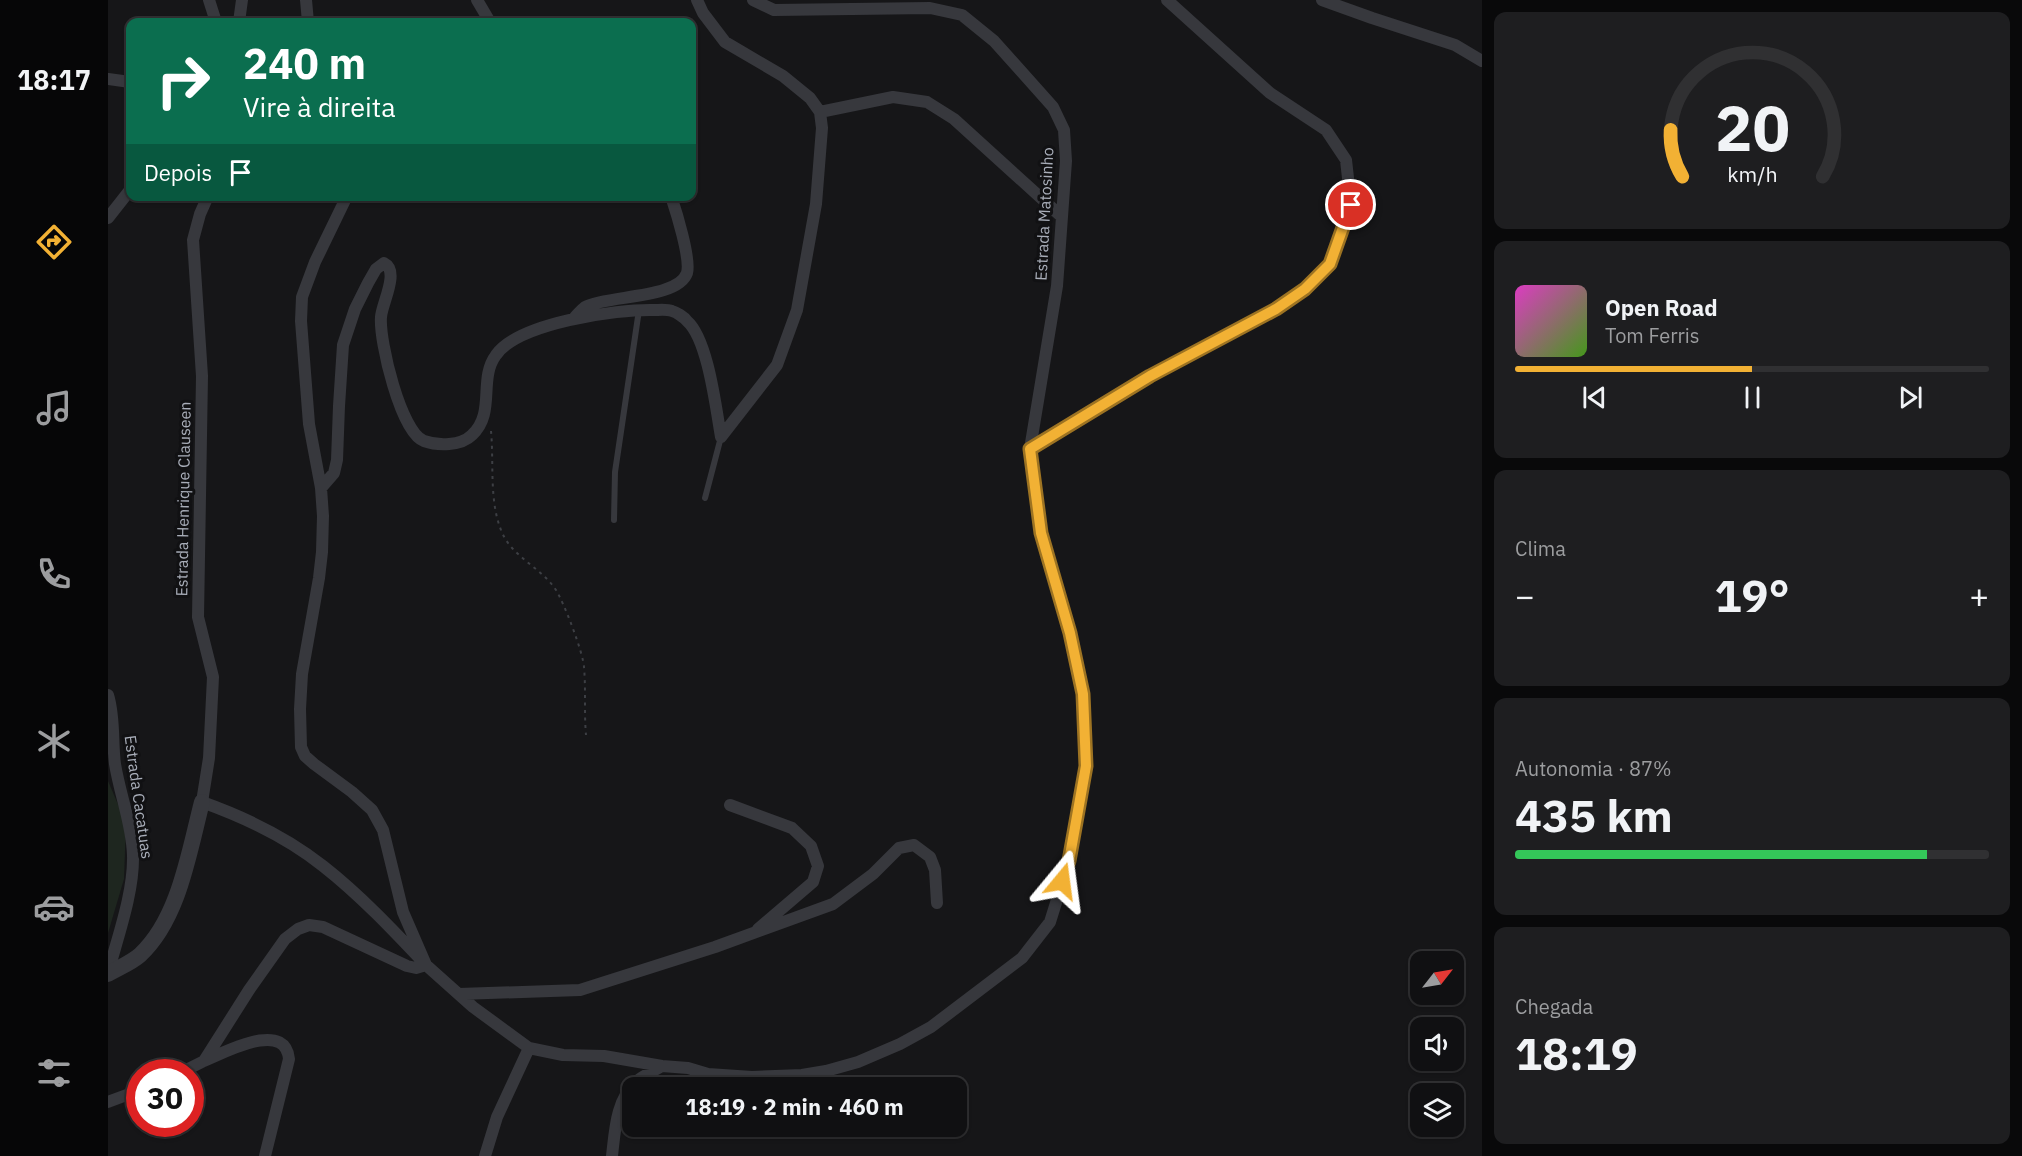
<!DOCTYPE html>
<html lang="pt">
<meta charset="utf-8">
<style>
body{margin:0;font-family:"IBM Plex Sans",sans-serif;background:#1e1e20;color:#f1f3f6;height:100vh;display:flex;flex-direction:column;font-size:22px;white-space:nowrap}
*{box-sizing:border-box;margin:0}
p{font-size:20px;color:#9c9d9f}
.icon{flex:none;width:33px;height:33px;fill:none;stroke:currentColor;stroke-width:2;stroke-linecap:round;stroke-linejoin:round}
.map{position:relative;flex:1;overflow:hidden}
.sheet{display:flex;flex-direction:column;gap:12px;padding:12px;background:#09090a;width:540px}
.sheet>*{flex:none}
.hud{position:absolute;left:18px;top:18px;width:570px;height:183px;border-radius:12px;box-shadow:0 2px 4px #0004,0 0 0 2px #303032;background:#0b6e4f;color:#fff;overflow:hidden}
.needle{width:39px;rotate:59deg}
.controls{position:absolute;left:1302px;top:951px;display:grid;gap:12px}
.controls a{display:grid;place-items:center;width:54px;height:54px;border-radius:12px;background:#101012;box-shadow:0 2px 4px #0004,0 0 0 2px #303032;font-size:30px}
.speed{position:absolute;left:18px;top:1059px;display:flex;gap:12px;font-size:30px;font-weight:700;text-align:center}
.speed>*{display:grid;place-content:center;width:78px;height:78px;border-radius:50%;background:#101012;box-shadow:0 2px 4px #0004,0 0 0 2px #303032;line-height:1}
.speed .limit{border:9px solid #d22;background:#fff;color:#111}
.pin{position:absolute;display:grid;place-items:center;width:51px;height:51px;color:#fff;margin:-26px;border:3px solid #fff;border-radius:50%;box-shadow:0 2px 6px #0007}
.me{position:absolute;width:66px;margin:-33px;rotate:16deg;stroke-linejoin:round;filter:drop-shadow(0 0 4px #0008)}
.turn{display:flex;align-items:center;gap:21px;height:126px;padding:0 18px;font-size:27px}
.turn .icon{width:78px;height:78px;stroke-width:2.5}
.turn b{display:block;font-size:42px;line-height:51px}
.then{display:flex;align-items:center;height:57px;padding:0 18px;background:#0003;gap:12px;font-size:22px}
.big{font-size:45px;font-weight:800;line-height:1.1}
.sheet .widget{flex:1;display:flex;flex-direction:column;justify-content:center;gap:9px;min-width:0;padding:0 21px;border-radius:12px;background:#1e1e20}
.sheet .dial{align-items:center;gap:0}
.dial svg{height:156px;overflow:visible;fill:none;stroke:#303032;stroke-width:7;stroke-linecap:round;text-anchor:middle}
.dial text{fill:#f1f3f6;stroke:none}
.song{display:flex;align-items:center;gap:18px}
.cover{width:72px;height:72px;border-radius:9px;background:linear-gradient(135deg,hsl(310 70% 55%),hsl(100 70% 35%))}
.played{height:6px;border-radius:3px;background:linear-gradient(90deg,#f2b134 50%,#303032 50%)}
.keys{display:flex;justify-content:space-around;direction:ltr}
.heat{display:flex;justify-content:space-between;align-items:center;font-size:33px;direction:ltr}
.charge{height:9px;border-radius:4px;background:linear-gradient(90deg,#34c759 87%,#303032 0)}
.trip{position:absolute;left:514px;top:1077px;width:345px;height:60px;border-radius:12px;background:#101012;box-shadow:0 2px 4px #0004,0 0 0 2px #303032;font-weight:800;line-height:60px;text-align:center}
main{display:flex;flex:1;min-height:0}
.tabs{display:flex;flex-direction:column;width:108px;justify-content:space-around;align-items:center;background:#060607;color:#9c9d9f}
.tabs .icon{width:42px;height:42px}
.tabs .selected{color:#f2b134}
.tabs b{font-size:27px;color:#f1f3f6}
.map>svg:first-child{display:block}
</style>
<main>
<nav class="tabs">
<b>18:17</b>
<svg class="icon selected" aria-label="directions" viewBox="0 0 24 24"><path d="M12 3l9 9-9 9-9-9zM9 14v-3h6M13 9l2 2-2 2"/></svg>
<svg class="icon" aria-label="music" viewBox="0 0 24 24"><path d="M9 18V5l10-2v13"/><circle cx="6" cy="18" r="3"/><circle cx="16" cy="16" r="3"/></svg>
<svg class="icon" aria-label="phone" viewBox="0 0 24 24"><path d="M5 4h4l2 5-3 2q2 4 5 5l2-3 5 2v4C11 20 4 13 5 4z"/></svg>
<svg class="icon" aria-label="climate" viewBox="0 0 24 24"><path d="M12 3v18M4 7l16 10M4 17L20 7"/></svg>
<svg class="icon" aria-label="car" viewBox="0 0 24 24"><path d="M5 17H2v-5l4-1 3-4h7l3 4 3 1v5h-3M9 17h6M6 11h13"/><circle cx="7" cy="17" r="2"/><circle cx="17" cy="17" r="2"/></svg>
<svg class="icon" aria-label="filters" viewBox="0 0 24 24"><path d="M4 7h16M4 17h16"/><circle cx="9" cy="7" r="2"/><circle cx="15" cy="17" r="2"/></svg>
</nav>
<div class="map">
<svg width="1374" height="1156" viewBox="0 0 1374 1156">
<rect width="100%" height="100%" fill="#161618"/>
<path fill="#1e261f" d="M 0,781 L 18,823 L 16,879 L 0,933 Z"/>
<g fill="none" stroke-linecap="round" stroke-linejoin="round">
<path stroke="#3d3f44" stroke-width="2" stroke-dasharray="3 4.5" stroke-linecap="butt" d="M 383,431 C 386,463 381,500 393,530 C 403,557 433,567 448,590 C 456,603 475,652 476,667 C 478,690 476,712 478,735"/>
<path stroke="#37383d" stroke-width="6" d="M 597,498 L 613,437
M 506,520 L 507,472 L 531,310"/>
<path stroke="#37383d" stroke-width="12" d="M 101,0 L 108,22
M 198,0 L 200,22
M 369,0 L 382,22
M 589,0 L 595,13 L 617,42 L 675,76 L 702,98 L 712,112 L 714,128 L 708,204 L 689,310 L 669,365 L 613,437
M 645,0 L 666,10 L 822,8 L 854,15 L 886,41 L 945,107 L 956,130 L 958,161 L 949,286 L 922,449
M 1214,0 L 1264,18 L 1347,45 L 1374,61
M 131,22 L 134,0
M 0,79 L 22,82
M 712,112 L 785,97 L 819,102 L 846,119 L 954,217
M 100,196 L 92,214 L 85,240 L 94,376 L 90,617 L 105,677 L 101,758 L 94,802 C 136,817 180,838 215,866 C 252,895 285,930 318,965 L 295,912 L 275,830 L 264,810 L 244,792 L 206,764 L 197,756 L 193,747 L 192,709 L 194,674 L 211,578 L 214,552 L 215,516 L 213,488 L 201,424 L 193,321 L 194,297 L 207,262 L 239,196
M 0,218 L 22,190
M 467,317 C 470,314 473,310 477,307 C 500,295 570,299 579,273 C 583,259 568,211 563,196
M 213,488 L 226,473 L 229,460 L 231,406 L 235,345 L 247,309 L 260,283 L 268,269 L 276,263 C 292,271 274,303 273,317 C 271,341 293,433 316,441 C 330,446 353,446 364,435 C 388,413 370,379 388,355 C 410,323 508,309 546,310 C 551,310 559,309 564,311 C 568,312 576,317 579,321 C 600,339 608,409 613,437
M 0,695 C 7,718 4,741 7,764 C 12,795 24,824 25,855 C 26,892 10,936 0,973
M 622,805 L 684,828 L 703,846 L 710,866 L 705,882 L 650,929
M 351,994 L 472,990 L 607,947 L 725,904 L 765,874 L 791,848 L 806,845 L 822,857 L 827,870 L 829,903
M 96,1061 C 116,1053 177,1019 181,1059 L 157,1156
M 74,1072 L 96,1061 L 141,990 L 177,939 L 190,929 L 201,925 L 215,927 L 299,966 L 308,968 L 318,965 L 365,1007 L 421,1048 L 455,1055 L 496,1056 L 554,1066 L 580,1068 L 600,1074 L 644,1077 L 694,1075 L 718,1071 L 750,1062 L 792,1044 L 823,1027 L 914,958 L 942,922 L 961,861 L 978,767 L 975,694 L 962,633 L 933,533 L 922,449 L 1042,376 L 1168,309 L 1197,289 L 1222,264 L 1243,205 L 1238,160 L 1218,130 L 1162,93 L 1059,0
M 0,1102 L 32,1090
M 377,1156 L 389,1117 L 421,1048
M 504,1156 C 507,1130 508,1099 529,1081 C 536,1075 546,1071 554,1066"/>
<path stroke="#37383d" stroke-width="16" d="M 0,974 C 10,968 23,963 32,955 C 71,919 81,852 94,802"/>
</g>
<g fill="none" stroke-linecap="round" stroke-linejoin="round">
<g stroke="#9d7322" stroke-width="15">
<path id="route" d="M 954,881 L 961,861 L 978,766 L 975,694 L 962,633 L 933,533 L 922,449 L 1042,376 L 1168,309 L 1197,289 L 1222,264 L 1243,205"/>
</g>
<use href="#route" stroke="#f2b134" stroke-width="10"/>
</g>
<g text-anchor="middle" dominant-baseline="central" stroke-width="6" stroke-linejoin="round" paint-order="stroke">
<g font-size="16" fill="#a8adb8" stroke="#111113">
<text transform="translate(936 214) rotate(-87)">Estrada Matosinho</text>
<text transform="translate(75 499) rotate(-89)">Estrada Henrique Clauseen</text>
<text transform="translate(31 797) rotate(82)">Estrada Cacatuas</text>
</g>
</g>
</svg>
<div class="controls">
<a><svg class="needle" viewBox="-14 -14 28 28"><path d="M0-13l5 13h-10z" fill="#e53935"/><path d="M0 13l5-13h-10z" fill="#9c9d9f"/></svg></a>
<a><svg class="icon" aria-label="sound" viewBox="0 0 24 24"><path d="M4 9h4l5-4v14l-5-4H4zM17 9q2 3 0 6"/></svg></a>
<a><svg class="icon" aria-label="layers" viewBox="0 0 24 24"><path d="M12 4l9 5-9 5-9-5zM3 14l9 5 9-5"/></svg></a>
</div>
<div class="speed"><div class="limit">30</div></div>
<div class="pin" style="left:1243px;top:205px;background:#d93025"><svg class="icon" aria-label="arrive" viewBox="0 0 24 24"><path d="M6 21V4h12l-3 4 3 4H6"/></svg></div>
<svg class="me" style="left:954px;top:881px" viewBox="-20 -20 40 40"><path d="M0-17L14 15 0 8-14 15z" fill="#f2b134" stroke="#fff" stroke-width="4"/></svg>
<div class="trip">18:19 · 2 min · 460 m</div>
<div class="hud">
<div class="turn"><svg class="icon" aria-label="right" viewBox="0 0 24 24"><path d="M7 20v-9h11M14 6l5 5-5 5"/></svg><div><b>240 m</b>Vire à direita</div></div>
<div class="then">Depois<svg class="icon" aria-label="arrive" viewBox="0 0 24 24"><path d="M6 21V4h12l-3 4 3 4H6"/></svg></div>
</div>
</div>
<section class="sheet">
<div class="widget dial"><svg viewBox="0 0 100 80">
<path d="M14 69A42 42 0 1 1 86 69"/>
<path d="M14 69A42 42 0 0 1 8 45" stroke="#f2b134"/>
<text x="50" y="56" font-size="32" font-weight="700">20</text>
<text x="50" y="72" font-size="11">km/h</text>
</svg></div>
<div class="widget">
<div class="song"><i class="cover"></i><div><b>Open Road</b><p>Tom Ferris</p></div></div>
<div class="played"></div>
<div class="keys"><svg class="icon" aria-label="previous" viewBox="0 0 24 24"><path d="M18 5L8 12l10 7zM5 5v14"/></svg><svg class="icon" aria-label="pause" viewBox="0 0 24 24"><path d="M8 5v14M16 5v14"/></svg><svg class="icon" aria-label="next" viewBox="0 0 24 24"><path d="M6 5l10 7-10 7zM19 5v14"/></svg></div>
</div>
<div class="widget"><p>Clima</p>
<div class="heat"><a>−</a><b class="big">19°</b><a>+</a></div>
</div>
<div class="widget"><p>Autonomia · 87%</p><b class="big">435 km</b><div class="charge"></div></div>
<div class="widget"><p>Chegada</p><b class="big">18:19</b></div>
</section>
</main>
